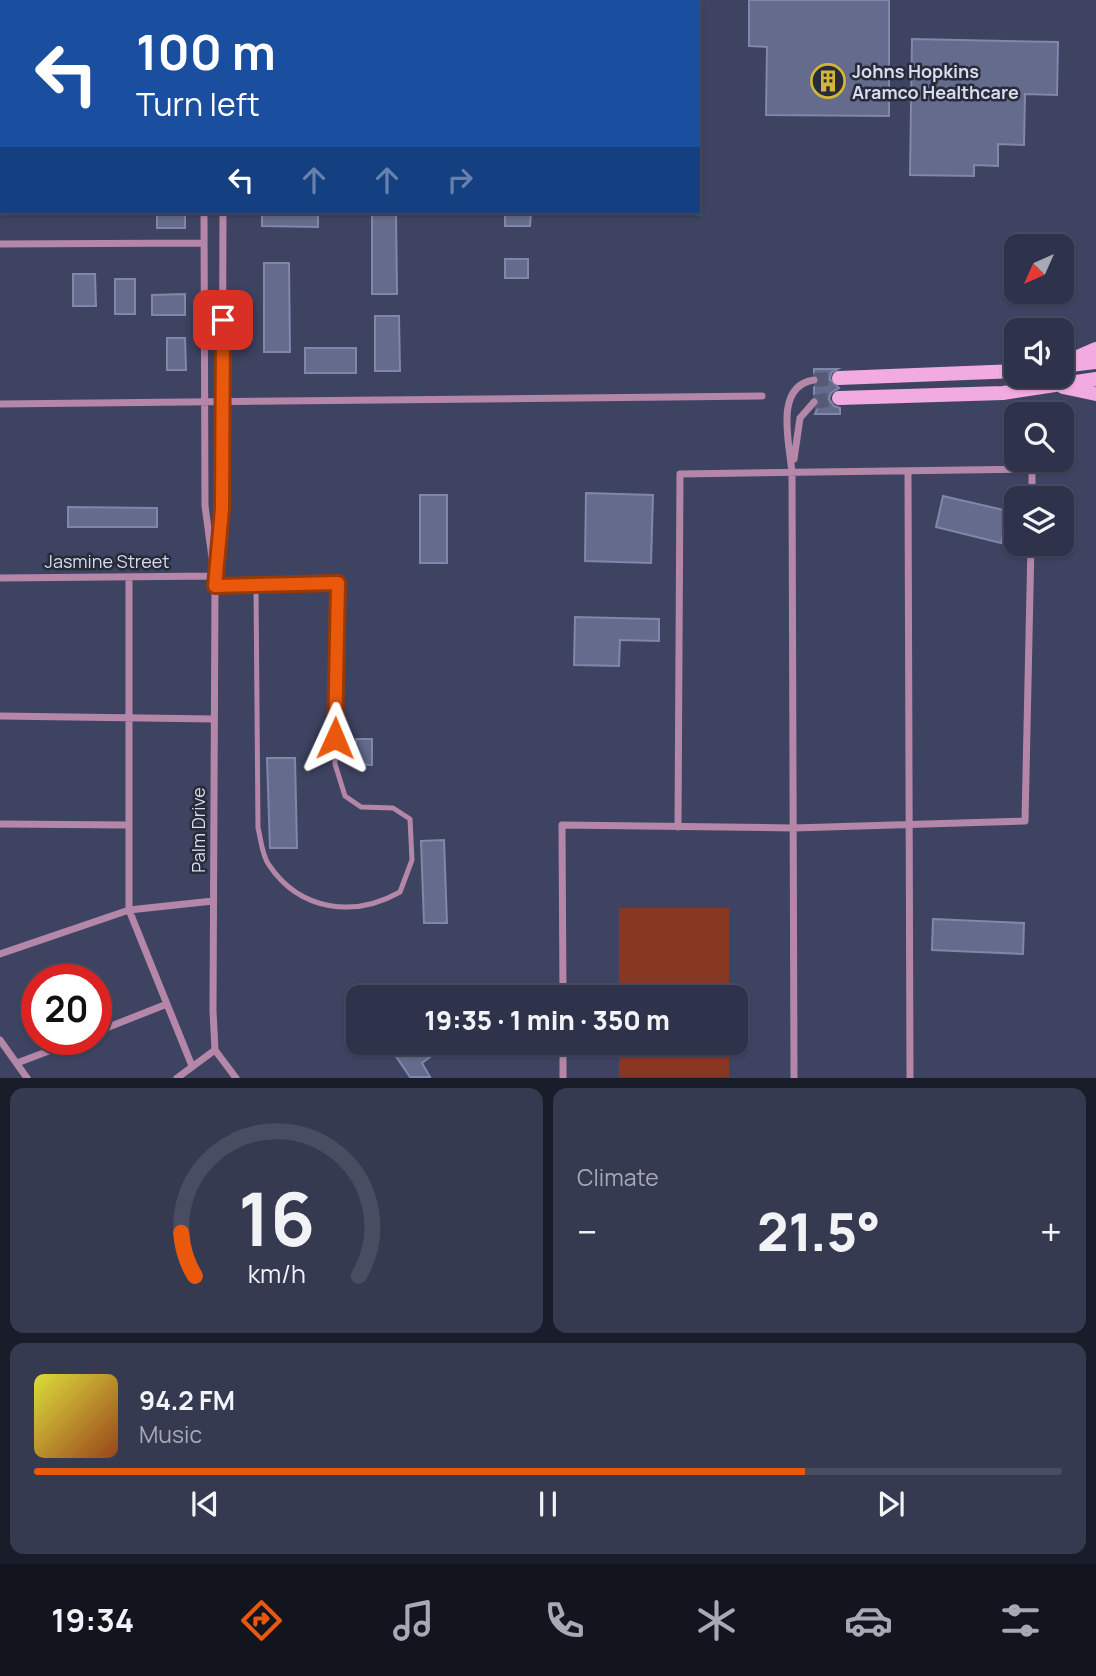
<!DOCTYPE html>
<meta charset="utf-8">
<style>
body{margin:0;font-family:Manrope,sans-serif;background:#363a51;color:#f1f3f6;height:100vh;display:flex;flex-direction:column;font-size:26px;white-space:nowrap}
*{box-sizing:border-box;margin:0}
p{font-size:23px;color:#a7aab5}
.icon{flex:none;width:38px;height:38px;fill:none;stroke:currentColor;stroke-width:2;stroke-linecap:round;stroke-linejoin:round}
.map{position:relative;height:1078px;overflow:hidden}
.sheet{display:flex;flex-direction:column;gap:10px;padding:10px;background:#191c29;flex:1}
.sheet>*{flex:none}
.top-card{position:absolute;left:0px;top:0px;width:700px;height:214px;box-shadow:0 2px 5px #0004,0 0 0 2px #494d62;background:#1a4fa0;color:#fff;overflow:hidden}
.needle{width:46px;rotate:225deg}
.controls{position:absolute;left:1004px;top:234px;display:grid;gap:14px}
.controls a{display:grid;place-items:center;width:70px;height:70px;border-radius:14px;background:#2e324a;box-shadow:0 2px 5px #0004,0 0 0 2px #494d62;font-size:35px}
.speed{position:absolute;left:21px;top:964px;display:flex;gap:14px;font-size:35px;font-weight:700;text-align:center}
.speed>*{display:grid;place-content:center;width:91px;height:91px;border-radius:50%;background:#2e324a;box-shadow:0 2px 5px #0004,0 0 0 2px #494d62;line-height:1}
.speed .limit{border:10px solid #d22;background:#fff;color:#111}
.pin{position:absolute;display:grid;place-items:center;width:60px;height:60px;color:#fff;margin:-30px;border-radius:14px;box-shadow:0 4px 10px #0006}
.me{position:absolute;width:77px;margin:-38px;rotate:1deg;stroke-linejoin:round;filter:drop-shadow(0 0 5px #0008)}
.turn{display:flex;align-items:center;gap:24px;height:147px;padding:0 21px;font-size:32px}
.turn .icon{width:91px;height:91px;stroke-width:2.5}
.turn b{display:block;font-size:49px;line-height:60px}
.lanes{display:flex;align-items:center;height:66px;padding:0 21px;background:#0003;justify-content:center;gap:35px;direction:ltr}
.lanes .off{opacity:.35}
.big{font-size:52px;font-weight:800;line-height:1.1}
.sheet .tile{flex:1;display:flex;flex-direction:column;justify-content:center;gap:10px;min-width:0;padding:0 24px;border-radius:14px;background:#363a51}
.sheet .dial{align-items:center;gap:0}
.dial svg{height:182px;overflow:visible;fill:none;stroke:#494d62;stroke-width:7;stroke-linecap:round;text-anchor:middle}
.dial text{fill:#f1f3f6;stroke:none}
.song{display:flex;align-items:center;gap:21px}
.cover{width:84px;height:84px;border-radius:10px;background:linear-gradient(135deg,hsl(60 70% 55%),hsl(20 70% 35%))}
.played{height:7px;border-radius:4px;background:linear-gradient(90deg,#ea580c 75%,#494d62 75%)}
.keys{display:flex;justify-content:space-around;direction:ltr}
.heat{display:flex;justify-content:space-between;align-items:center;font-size:38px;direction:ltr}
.sheet .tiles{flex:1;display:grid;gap:10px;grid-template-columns:1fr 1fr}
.tile:last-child{grid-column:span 2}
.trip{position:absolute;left:346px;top:985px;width:402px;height:70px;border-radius:14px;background:#2e324a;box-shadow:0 2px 5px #0004,0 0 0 2px #494d62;font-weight:800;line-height:70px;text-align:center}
.dock{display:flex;height:112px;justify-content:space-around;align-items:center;background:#12141e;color:#a7aab5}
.dock .icon{width:49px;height:49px}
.dock .active{color:#ea580c}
.dock b{font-size:32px;color:#f1f3f6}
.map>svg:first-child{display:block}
</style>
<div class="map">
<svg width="1096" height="1078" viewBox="0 0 1096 1078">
<rect width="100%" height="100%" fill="#3e4362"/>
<path fill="#883722" d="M 619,908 L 729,908 L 729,997 L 619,997 Z
M 619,1043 L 729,1043 L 729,1077 L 619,1077 Z"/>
<path fill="#646b8c" stroke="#8087aa" stroke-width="2" d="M 749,0 L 889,0 L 889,116 L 766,115 L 767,47 L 749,46 Z
M 912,39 L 1058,42 L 1057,95 L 1025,94 L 1024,145 L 998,144 L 998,166 L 974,165 L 974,176 L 910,175 Z
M 157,212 L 185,212 L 185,228 L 157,228 Z
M 262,212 L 318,212 L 318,227 L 262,226 Z
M 372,212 L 396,212 L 397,294 L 372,294 Z
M 505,212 L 531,212 L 530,226 L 505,226 Z
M 505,259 L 528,259 L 528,278 L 505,278 Z
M 264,263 L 289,263 L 290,352 L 264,352 Z
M 73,274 L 95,274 L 96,306 L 73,306 Z
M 115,279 L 135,279 L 135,314 L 115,314 Z
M 185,294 L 185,315 L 152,315 L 152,295 Z
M 375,316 L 399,316 L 400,371 L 375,371 Z
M 167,338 L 185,338 L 186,370 L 167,370 Z
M 305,348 L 356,348 L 356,373 L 305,373 Z
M 814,369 L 838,369 L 831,373 L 830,379 L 839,388 L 831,393 L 829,399 L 834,406 L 840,408 L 840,414 L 815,414 L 820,402 L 814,396 L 814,387 L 820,380 L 814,374 Z
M 586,493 L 653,495 L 651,563 L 585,561 Z
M 420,495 L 447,495 L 447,563 L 420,563 Z
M 943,496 L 1008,511 L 1001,543 L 936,527 Z
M 68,507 L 157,508 L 157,527 L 68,527 Z
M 575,617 L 659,619 L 659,641 L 620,640 L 619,666 L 574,665 Z
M 356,739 L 372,739 L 372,765 L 355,764 Z
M 267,758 L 295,758 L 297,848 L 270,848 Z
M 444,840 L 447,923 L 424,923 L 421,841 Z
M 933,919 L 1024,923 L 1023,954 L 932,950 Z
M 413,1043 L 421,1043 L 430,1057 L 422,1063 L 430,1077 L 410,1077 L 395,1055 Z"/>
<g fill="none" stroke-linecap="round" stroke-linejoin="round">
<path stroke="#555a77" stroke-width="14" stroke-dasharray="14 7" stroke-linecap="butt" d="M 814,380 L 839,378
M 814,402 L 839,398"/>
<path stroke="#b487a9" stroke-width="5" d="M 215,586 L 256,587 L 258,828 C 261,839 262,856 269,865 C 300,911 354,918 400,892 L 412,860 L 410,819 L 393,808 L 361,807 L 345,796 L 335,764 L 337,583 L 256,587"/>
<path stroke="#b487a9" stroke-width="7" d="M 204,2 L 204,0
M 224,2 L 224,0
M 0,77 L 2,77
M 204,212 L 205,506 L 213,565
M 223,212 L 222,509 L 215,586 L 213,1011 L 215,1050 L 236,1078
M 0,244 L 204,243
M 0,404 L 762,396
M 794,459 L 800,418 L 814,402
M 908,472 L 910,1078
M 129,577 L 129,910 L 192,1066
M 0,578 L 215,576
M 0,716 L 214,719
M 0,824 L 129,825
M 678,827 L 680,474 L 1032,469 L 1032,499
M 0,954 L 129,910 L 213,901
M 563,998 L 562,825 L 793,828 L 1025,821 L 1031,544
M 96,1032 L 167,1004
M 0,1040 L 27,1078
M 563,1043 L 563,1078
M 17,1063 L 78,1040
M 177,1078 L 215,1050
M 794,1078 L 792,473 C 790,445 773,386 814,380"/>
<path stroke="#f2abe0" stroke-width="14" d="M 1062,364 L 1096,349
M 1070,365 L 1096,362
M 839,378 L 1017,371
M 1063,387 L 1096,394
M 839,398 L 1003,393 L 1096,379"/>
</g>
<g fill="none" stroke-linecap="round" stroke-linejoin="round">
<g stroke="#983908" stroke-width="18">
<path id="route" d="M 223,320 L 222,509 L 215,586 L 338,583 L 335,738"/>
</g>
<use href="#route" stroke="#ea580c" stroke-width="12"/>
</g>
<defs>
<g id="building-ring" transform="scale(1.75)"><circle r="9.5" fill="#282b39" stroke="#d3b635" stroke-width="1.5"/><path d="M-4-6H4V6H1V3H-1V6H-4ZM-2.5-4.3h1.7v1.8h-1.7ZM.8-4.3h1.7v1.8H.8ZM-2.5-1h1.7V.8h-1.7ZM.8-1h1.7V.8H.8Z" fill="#d3b635"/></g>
</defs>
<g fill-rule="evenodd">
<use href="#building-ring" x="828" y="81"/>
</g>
<g text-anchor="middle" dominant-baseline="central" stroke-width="5" stroke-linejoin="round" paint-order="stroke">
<g font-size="18" font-weight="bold" fill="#d7dbee" stroke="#282b39" text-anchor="start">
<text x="852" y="71">Johns Hopkins<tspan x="852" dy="21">Aramco Healthcare</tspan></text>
</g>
<g font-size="18" fill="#d7dbee" stroke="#282b39">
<text x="107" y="561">Jasmine Street</text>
<text transform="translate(198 830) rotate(-90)">Palm Drive</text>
</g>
</g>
</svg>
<div class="controls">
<a><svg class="needle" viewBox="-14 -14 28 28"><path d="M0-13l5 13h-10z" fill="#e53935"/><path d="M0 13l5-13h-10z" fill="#a7aab5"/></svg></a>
<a><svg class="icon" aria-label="sound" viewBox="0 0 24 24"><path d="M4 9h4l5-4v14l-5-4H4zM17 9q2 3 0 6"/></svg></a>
<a><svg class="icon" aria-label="search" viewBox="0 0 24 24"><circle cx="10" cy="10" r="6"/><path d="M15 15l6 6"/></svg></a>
<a><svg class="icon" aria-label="layers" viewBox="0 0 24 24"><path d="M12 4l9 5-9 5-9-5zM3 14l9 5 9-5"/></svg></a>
</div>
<div class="speed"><div class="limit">20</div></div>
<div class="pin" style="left:223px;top:320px;background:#d93025"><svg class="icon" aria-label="arrive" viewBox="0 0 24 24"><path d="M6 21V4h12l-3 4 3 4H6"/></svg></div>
<svg class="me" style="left:335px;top:738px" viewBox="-20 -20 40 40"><path d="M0-17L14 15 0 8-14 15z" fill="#ea580c" stroke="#fff" stroke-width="4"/></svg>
<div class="trip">19:35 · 1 min · 350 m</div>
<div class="top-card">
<div class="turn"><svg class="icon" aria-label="left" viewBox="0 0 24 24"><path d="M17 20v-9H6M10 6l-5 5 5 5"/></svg><div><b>100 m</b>Turn left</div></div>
<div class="lanes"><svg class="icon" aria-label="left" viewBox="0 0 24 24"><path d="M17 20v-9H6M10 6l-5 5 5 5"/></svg><svg class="icon off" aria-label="ahead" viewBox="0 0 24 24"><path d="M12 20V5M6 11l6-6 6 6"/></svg><svg class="icon off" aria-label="ahead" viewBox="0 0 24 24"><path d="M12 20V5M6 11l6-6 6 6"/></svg><svg class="icon off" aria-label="right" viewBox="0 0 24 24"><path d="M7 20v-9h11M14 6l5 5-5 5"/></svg></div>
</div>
</div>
<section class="sheet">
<div class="tiles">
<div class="tile dial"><svg viewBox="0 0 100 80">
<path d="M14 69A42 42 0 1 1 86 69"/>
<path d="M14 69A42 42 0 0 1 8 50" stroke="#ea580c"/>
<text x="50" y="56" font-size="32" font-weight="700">16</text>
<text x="50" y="72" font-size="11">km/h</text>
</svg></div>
<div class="tile"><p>Climate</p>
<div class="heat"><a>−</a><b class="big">21.5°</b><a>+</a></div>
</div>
<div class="tile">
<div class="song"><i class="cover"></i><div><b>94.2 FM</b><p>Music</p></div></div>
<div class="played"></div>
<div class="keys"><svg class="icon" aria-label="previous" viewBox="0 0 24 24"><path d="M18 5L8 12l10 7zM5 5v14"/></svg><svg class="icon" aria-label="pause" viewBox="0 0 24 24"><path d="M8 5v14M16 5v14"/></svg><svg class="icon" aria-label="next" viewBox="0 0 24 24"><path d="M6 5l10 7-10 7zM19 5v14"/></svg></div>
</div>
</div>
</section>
<nav class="dock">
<b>19:34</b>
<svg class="icon active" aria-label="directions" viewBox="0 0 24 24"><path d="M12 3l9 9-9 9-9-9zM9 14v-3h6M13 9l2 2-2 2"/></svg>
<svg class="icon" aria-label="music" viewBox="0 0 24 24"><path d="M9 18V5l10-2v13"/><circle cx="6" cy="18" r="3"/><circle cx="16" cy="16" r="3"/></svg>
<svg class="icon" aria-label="phone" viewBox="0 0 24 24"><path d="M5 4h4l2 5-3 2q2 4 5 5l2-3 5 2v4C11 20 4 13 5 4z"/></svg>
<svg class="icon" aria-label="climate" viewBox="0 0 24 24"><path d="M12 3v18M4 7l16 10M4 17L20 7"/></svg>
<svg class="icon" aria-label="car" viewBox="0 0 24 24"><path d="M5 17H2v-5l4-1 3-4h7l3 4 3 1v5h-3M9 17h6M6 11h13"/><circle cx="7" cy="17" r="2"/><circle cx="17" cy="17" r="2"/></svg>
<svg class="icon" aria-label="filters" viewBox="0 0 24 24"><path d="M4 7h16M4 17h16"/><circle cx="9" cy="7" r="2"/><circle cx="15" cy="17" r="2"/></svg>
</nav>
